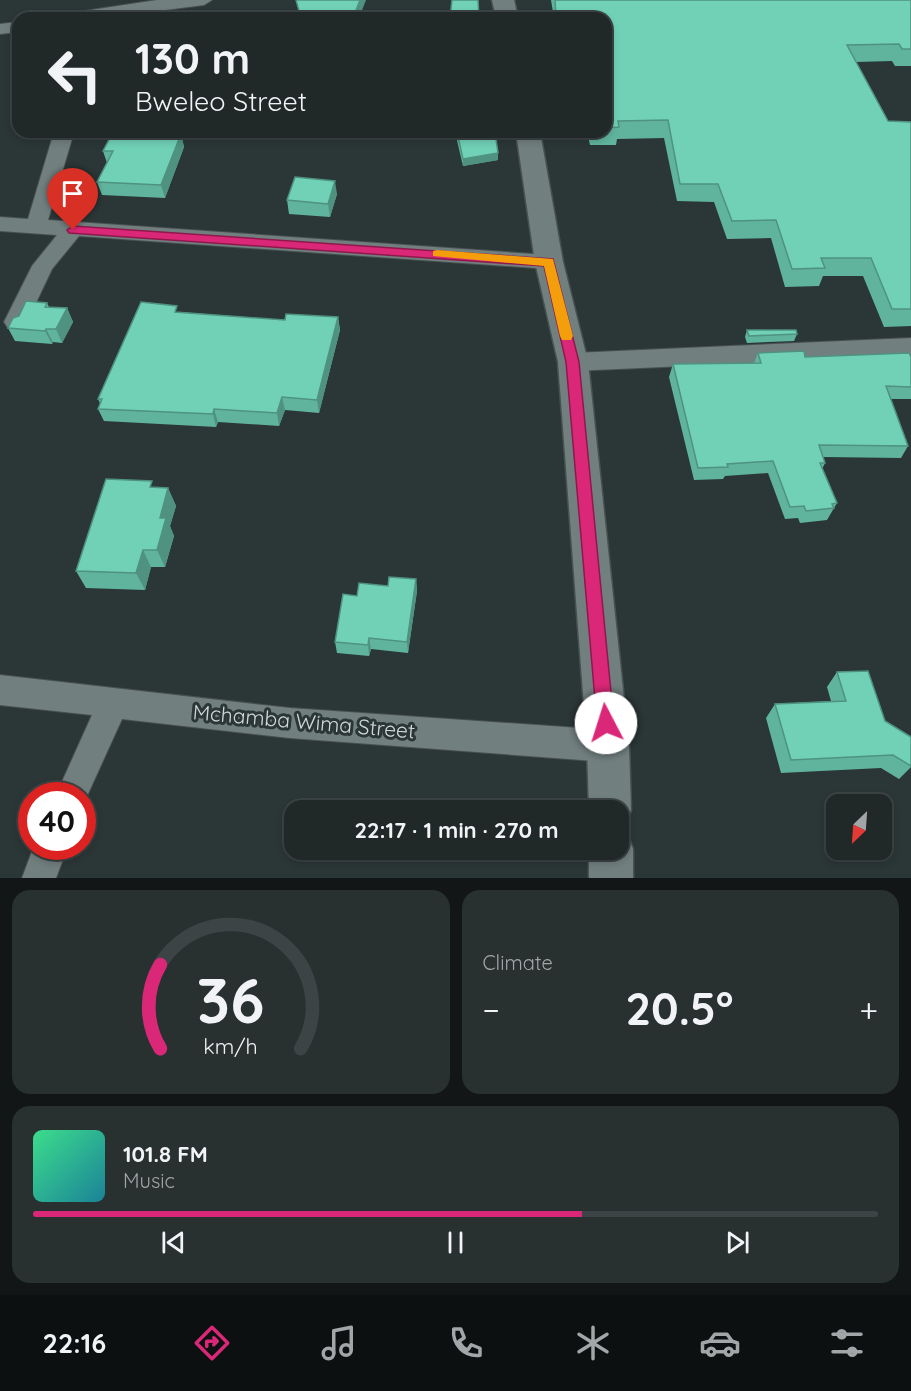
<!DOCTYPE html>
<meta charset="utf-8">
<style>
body{margin:0;font-family:Quicksand,sans-serif;background:#283030;color:#f1f3f6;height:100vh;display:flex;flex-direction:column;font-size:22px;white-space:nowrap}
*{box-sizing:border-box;margin:0}
p{font-size:20px;color:#a2a6a8}
.icon{flex:none;width:33px;height:33px;fill:none;stroke:currentColor;stroke-width:2;stroke-linecap:round;stroke-linejoin:round}
.map{position:relative;height:878px;overflow:hidden}
.details{display:flex;flex-direction:column;gap:12px;padding:12px;background:#121616;flex:1}
.details>*{flex:none}
.top-card{position:absolute;left:12px;top:12px;width:600px;height:126px;border-radius:18px;box-shadow:0 3px 9px #0003,0 0 0 2px #3d4445;background:#202828;color:#f1f3f6;overflow:hidden}
.needle{width:39px;rotate:205deg}
.tools{position:absolute;left:826px;top:794px;display:grid;gap:12px}
.tools a{display:grid;place-items:center;width:66px;height:66px;border-radius:12px;background:#202828;box-shadow:0 3px 9px #0003,0 0 0 2px #3d4445;font-size:30px}
.speed{position:absolute;left:18px;top:782px;display:flex;gap:12px;font-size:30px;font-weight:700;text-align:center}
.speed>*{display:grid;place-content:center;width:78px;height:78px;border-radius:50%;background:#202828;box-shadow:0 3px 9px #0003,0 0 0 2px #3d4445;line-height:1}
.speed .limit{border:9px solid #d22;background:#fff;color:#111}
.pin{position:absolute;display:grid;place-items:center;width:51px;height:51px;color:#fff;margin:-62px -26px;border-radius:50% 50% 50% 0;rotate:-45deg;box-shadow:0 0 6px #0007}
.pin .icon{rotate:45deg}
.me{position:absolute;width:66px;margin:-33px;rotate:355deg;stroke-linejoin:round;filter:drop-shadow(0 0 4px #0008)}
.turn{display:flex;align-items:center;gap:21px;height:126px;padding:0 24px;font-size:27px}
.turn .icon{width:78px;height:78px;stroke-width:2.5}
.turn b{display:block;font-size:42px;line-height:51px}
.big{font-size:45px;font-weight:800;line-height:1.1}
.details .tile{flex:1;display:flex;flex-direction:column;justify-content:center;gap:9px;min-width:0;padding:0 21px;border-radius:18px;background:#283030}
.details .dial{align-items:center;gap:0}
.dial svg{height:156px;overflow:visible;fill:none;stroke:#3d4445;stroke-width:7;stroke-linecap:round;text-anchor:middle}
.dial text{fill:#f1f3f6;stroke:none}
.song{display:flex;align-items:center;gap:18px}
.cover{width:72px;height:72px;border-radius:9px;background:linear-gradient(135deg,hsl(150 70% 55%),hsl(190 70% 35%))}
.played{height:6px;border-radius:3px;background:linear-gradient(90deg,#db2777 65%,#3d4445 65%)}
.keys{display:flex;justify-content:space-around;direction:ltr}
.heat{display:flex;justify-content:space-between;align-items:center;font-size:33px;direction:ltr}
.details .tiles{flex:1;display:grid;gap:12px;grid-template-columns:1fr 1fr}
.tile:last-child{grid-column:span 2}
.trip{position:absolute;left:284px;top:800px;width:345px;height:60px;border-radius:18px;background:#202828;box-shadow:0 3px 9px #0003,0 0 0 2px #3d4445;font-weight:800;line-height:60px;text-align:center}
.tab-bar{display:flex;height:96px;justify-content:space-around;align-items:center;background:#0d1010;color:#a2a6a8}
.tab-bar .icon{width:42px;height:42px}
.tab-bar .current{color:#db2777}
.tab-bar b{font-size:27px;color:#f1f3f6}
.map>svg:first-child{display:block}
</style>
<div class="map">
<svg width="911" height="878" viewBox="0 0 911 878">
<rect width="100%" height="100%" fill="#2b3636"/>
<g fill="none" stroke-linecap="round" stroke-linejoin="round">
<g stroke="#485152" stroke-width="2">
<path id="street" d="M 212,0 L 204,5 L 103,18 L 63,18 L 71,13 L 157,0 Z
M 18,22 L 18,32 L 0,34 L 0,24 Z
M 54,132 L 74,132 L 48,220 L 549,255 L 557,257 L 560,262 L 557,267 L 549,269 L 79,236 L 52,269 L 24,328 L 16,330 L 8,328 L 4,322 L 32,266 L 57,235 L 0,231 L 0,217 L 28,219 Z
M 911,338 L 911,356 L 573,371 L 565,368 L 561,362 L 565,356 L 573,353 Z
M 0,675 L 290,708 L 608,730 L 619,735 L 624,746 L 619,757 L 608,762 L 290,738 L 122,719 L 82,807 L 82,795 L 56,795 L 92,715 L 0,705 Z
M 34,846 L 68,846 L 56,878 L 22,878 Z"/>
</g>
<g stroke="#485152" stroke-width="3">
<path id="secondary" d="M 492,0 L 514,0 L 518,18 L 496,18 Z
M 516,132 L 540,132 L 563,262 L 588,362 L 629,746 L 631,810 L 625,825 L 618,828 L 618,810 L 589,810 L 587,746 L 558,362 L 535,262 Z
M 618,830 L 627,833 L 633,849 L 633,878 L 589,878 L 589,849 L 618,849 Z"/>
</g>
<use href="#street" fill="#727f7f" fill-rule="evenodd"/>
<use href="#secondary" fill="#727f7f" fill-rule="evenodd"/>
</g>
<path fill="#60b49d" d="M 551,0 L 911,0 L 911,66 L 895,66 L 892,61 L 856,62 L 888,121 L 911,122 L 911,326 L 884,327 L 863,276 L 823,276 L 819,286 L 785,287 L 771,238 L 727,239 L 714,202 L 677,201 L 664,138 L 617,139 L 616,145 L 590,145 L 587,132 L 606,132 L 606,18 L 554,18 Z
M 163,132 L 181,134 L 184,147 L 165,198 L 102,195 L 97,182 L 107,163 L 103,151 Z
M 455,132 L 495,132 L 498,160 L 463,166 Z
M 337,194 L 330,217 L 289,214 L 287,200 Z
M 47,303 L 49,307 L 67,308 L 73,322 L 62,343 L 53,342 L 52,344 L 15,341 L 8,328 Z
M 179,312 L 285,320 L 338,317 L 340,330 L 319,413 L 285,410 L 279,426 L 218,422 L 216,427 L 104,421 L 98,409 L 100,403 L 98,399 Z
M 747,330 L 797,334 L 794,341 L 747,343 L 745,337 Z
M 758,353 L 805,357 L 911,357 L 911,399 L 891,399 L 908,446 L 901,458 L 823,457 L 825,463 L 822,469 L 837,503 L 827,520 L 800,523 L 798,518 L 785,519 L 768,473 L 725,476 L 723,479 L 694,480 L 669,377 L 673,364 L 754,363 Z
M 154,487 L 168,488 L 176,506 L 170,526 L 174,536 L 165,567 L 151,567 L 145,590 L 86,588 L 76,571 Z
M 416,579 L 417,591 L 408,653 L 371,649 L 369,656 L 337,653 L 335,642 L 357,596 Z
M 837,672 L 885,721 L 911,737 L 911,767 L 899,779 L 881,768 L 781,773 L 766,718 L 775,704 L 831,701 L 827,687 Z"/>
<path fill="#4e927f" d="M 360,0 L 366,0 L 359,18 L 353,18 Z
M 181,134 L 184,147 L 165,198 L 161,185 Z
M 498,153 L 498,160 L 463,166 L 463,159 Z
M 335,181 L 337,194 L 330,217 L 328,204 Z
M 67,308 L 73,322 L 62,343 L 56,329 Z
M 338,317 L 340,330 L 319,413 L 317,400 Z
M 46,329 L 53,342 L 52,344 L 45,331 Z
M 282,397 L 285,410 L 279,426 L 277,413 Z
M 214,409 L 218,422 L 216,427 L 213,414 Z
M 168,488 L 176,506 L 170,526 L 174,536 L 165,567 L 157,550 L 160,518 Z
M 143,550 L 151,567 L 145,590 L 136,573 Z
M 416,579 L 417,591 L 408,653 L 407,642 Z
M 369,638 L 371,649 L 369,656 L 368,645 Z"/>
<path fill="#70d1b6" stroke="#4e927f" stroke-width="1.5" d="M 296,0 L 360,0 L 353,18 L 301,18 Z
M 452,0 L 478,0 L 479,18 L 450,18 Z
M 555,0 L 911,0 L 911,49 L 902,49 L 899,44 L 847,45 L 888,121 L 911,122 L 911,309 L 892,309 L 871,258 L 821,258 L 825,268 L 792,269 L 776,220 L 732,221 L 718,184 L 680,184 L 668,120 L 618,121 L 619,127 L 606,128 L 606,18 L 556,18 Z
M 113,132 L 161,132 L 181,134 L 161,185 L 97,182 L 113,151 L 103,151 Z
M 457,132 L 495,132 L 498,153 L 463,159 Z
M 295,177 L 335,181 L 328,204 L 287,200 Z
M 26,301 L 47,303 L 45,307 L 67,308 L 56,329 L 46,329 L 45,331 L 8,328 L 13,318 L 19,316 Z
M 141,302 L 177,306 L 175,312 L 285,320 L 286,314 L 338,317 L 317,400 L 282,397 L 277,413 L 214,409 L 213,414 L 98,409 L 102,399 L 98,399 Z
M 747,330 L 796,330 L 797,334 L 749,336 Z
M 804,351 L 805,357 L 909,353 L 911,357 L 911,387 L 886,386 L 908,446 L 819,445 L 825,463 L 820,463 L 837,503 L 832,504 L 834,508 L 806,511 L 804,506 L 790,507 L 773,461 L 727,464 L 728,467 L 698,468 L 673,364 L 761,363 L 758,353 Z
M 106,479 L 152,481 L 150,487 L 168,488 L 160,518 L 166,518 L 157,550 L 143,550 L 136,573 L 76,571 Z
M 389,577 L 416,579 L 407,642 L 369,638 L 368,645 L 335,642 L 343,594 L 357,596 L 359,583 L 388,586 Z
M 868,671 L 885,721 L 911,737 L 911,766 L 893,755 L 791,760 L 775,704 L 846,701 L 837,672 Z"/>
<path fill="#db2777" stroke="#8e194d" stroke-width="1.5" d="M 73,226 L 553,259 L 579,362 L 614,723 L 612,729 L 606,731 L 600,729 L 597,723 L 566,362 L 544,266 L 69,233 L 67,230 Z"/>
<path fill="#f59e0b" d="M 437,250 L 553,259 L 573,336 L 571,340 L 562,340 L 560,336 L 544,266 L 433,256 L 433,251 Z"/>
<g text-anchor="middle" dominant-baseline="central" stroke-width="6" stroke-linejoin="round" paint-order="stroke">
<g font-size="21" fill="#d2d8d9" stroke="#2b3636">
<text transform="translate(304 721) rotate(5)">Mchamba Wima Street</text>
</g>
</g>
</svg>
<div class="tools">
<a><svg class="needle" viewBox="-14 -14 28 28"><path d="M0-13l5 13h-10z" fill="#e53935"/><path d="M0 13l5-13h-10z" fill="#a2a6a8"/></svg></a>
</div>
<div class="speed"><div class="limit">40</div></div>
<div class="pin" style="left:73px;top:230px;background:#d93025"><svg class="icon" aria-label="arrive" viewBox="0 0 24 24"><path d="M6 21V4h12l-3 4 3 4H6"/></svg></div>
<svg class="me" style="left:606px;top:723px" viewBox="-20 -20 40 40"><circle r="19" fill="#fff"/><path d="M0-13L10 11 0 6-10 11z" fill="#db2777"/></svg>
<div class="trip">22:17 · 1 min · 270 m</div>
<div class="top-card">
<div class="turn"><svg class="icon" aria-label="left" viewBox="0 0 24 24"><path d="M17 20v-9H6M10 6l-5 5 5 5"/></svg><div><b>130 m</b>Bweleo Street</div></div>
</div>
</div>
<section class="details">
<div class="tiles">
<div class="tile dial"><svg viewBox="0 0 100 80">
<path d="M14 69A42 42 0 1 1 86 69"/>
<path d="M14 69A42 42 0 0 1 14 26" stroke="#db2777"/>
<text x="50" y="56" font-size="32" font-weight="700">36</text>
<text x="50" y="72" font-size="11">km/h</text>
</svg></div>
<div class="tile"><p>Climate</p>
<div class="heat"><a>−</a><b class="big">20.5°</b><a>+</a></div>
</div>
<div class="tile">
<div class="song"><i class="cover"></i><div><b>101.8 FM</b><p>Music</p></div></div>
<div class="played"></div>
<div class="keys"><svg class="icon" aria-label="previous" viewBox="0 0 24 24"><path d="M18 5L8 12l10 7zM5 5v14"/></svg><svg class="icon" aria-label="pause" viewBox="0 0 24 24"><path d="M8 5v14M16 5v14"/></svg><svg class="icon" aria-label="next" viewBox="0 0 24 24"><path d="M6 5l10 7-10 7zM19 5v14"/></svg></div>
</div>
</div>
</section>
<nav class="tab-bar">
<b>22:16</b>
<svg class="icon current" aria-label="directions" viewBox="0 0 24 24"><path d="M12 3l9 9-9 9-9-9zM9 14v-3h6M13 9l2 2-2 2"/></svg>
<svg class="icon" aria-label="music" viewBox="0 0 24 24"><path d="M9 18V5l10-2v13"/><circle cx="6" cy="18" r="3"/><circle cx="16" cy="16" r="3"/></svg>
<svg class="icon" aria-label="phone" viewBox="0 0 24 24"><path d="M5 4h4l2 5-3 2q2 4 5 5l2-3 5 2v4C11 20 4 13 5 4z"/></svg>
<svg class="icon" aria-label="climate" viewBox="0 0 24 24"><path d="M12 3v18M4 7l16 10M4 17L20 7"/></svg>
<svg class="icon" aria-label="car" viewBox="0 0 24 24"><path d="M5 17H2v-5l4-1 3-4h7l3 4 3 1v5h-3M9 17h6M6 11h13"/><circle cx="7" cy="17" r="2"/><circle cx="17" cy="17" r="2"/></svg>
<svg class="icon" aria-label="filters" viewBox="0 0 24 24"><path d="M4 7h16M4 17h16"/><circle cx="9" cy="7" r="2"/><circle cx="15" cy="17" r="2"/></svg>
</nav>
